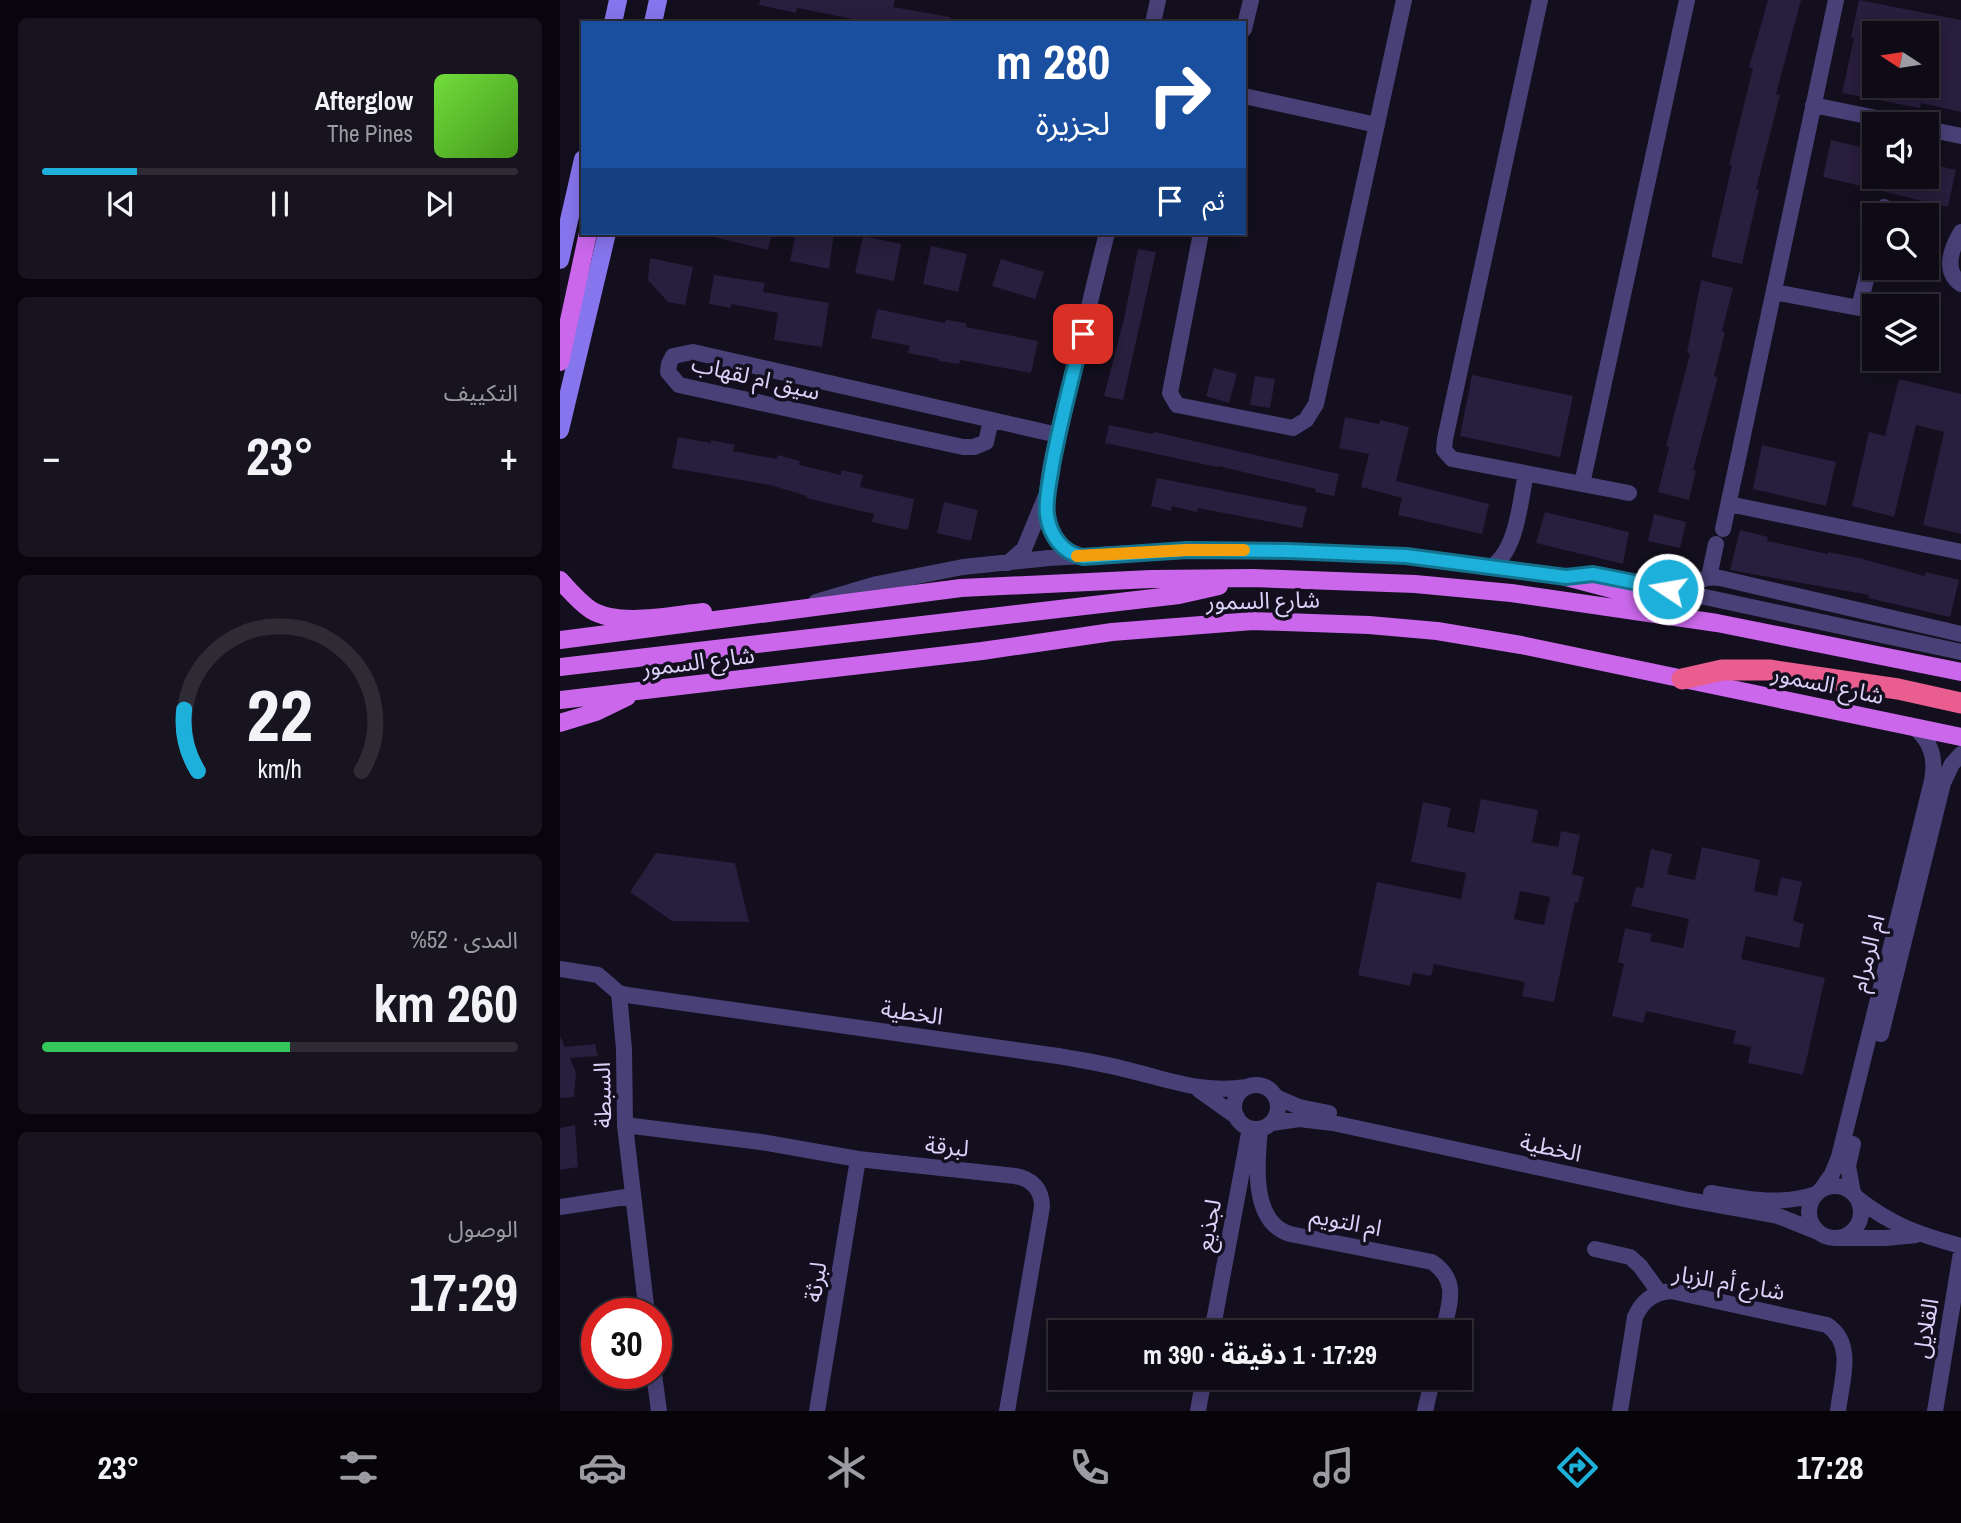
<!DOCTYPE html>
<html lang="ar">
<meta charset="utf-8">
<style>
body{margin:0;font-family:"Archivo Narrow","Noto Sans Arabic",sans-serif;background:#17141f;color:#f1f3f6;direction:rtl;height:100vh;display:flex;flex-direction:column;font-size:26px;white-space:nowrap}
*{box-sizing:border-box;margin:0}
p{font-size:23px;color:#9b9ba1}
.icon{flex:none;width:38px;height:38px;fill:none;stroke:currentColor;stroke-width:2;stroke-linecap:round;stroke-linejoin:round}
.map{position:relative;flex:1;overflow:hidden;direction:ltr}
.side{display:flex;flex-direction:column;gap:18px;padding:18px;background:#08060c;width:560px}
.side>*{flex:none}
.top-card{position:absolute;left:21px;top:21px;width:665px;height:214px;border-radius:0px;box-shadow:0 4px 18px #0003,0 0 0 2px #2e2b35;direction:rtl;background:#1a4fa0;color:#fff;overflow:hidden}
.needle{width:46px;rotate:282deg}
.tools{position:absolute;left:1302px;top:21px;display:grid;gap:14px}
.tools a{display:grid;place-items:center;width:77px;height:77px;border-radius:0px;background:#0e0b16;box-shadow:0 4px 18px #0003,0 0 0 2px #2e2b35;font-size:35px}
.speed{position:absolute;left:21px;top:1298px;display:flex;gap:14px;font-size:35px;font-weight:700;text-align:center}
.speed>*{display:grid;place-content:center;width:91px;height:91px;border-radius:50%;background:#0e0b16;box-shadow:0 4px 18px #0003,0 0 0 2px #2e2b35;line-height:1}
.speed .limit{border:10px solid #d22;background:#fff;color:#111}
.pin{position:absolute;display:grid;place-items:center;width:60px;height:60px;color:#fff;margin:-30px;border-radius:14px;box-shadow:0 4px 10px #0006}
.me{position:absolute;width:77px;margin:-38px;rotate:282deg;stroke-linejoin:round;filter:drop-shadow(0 0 5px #0008)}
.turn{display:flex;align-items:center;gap:24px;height:147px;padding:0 21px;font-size:32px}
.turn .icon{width:91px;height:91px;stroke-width:2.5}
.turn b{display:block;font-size:49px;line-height:60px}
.then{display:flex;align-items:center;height:66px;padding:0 21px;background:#0003;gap:14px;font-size:26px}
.big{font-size:52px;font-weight:700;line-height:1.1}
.side .card{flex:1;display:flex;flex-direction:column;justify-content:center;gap:10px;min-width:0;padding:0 24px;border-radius:10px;background:#17141f}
.side .dial{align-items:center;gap:0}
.dial svg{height:182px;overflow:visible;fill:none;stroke:#2e2b35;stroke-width:7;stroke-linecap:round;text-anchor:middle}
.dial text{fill:#f1f3f6;stroke:none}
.song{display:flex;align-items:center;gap:21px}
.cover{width:84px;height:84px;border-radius:10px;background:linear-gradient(135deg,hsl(100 70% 55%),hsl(100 70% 35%))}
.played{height:7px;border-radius:4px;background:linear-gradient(90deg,#1db0da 20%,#2e2b35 20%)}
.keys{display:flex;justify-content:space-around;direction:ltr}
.heat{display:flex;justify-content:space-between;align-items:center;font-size:38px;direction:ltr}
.charge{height:10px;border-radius:5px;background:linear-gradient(90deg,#34c759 52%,#2e2b35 0)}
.trip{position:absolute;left:488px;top:1320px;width:424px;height:70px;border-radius:0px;background:#0e0b16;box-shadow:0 4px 18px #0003,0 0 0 2px #2e2b35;font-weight:700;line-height:70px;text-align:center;direction:rtl}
.dock{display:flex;height:112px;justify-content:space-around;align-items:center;background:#060409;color:#9b9ba1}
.dock .icon{width:49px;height:49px}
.dock .current{color:#1db0da}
.dock b{font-size:32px;color:#f1f3f6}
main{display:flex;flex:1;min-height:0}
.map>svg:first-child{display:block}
</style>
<main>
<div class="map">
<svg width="1401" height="1411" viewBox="0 0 1401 1411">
<rect width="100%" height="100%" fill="#130f1e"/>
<path fill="#281e3d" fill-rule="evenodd" d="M 200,0 L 335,0 L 333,7 L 390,17 L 390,23 L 313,23 L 237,8 L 236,13 L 199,5 Z
M 1208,0 L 1241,0 L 1216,94 L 1220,95 L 1196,189 L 1199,190 L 1182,264 L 1151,257 L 1172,165 L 1169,165 L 1193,68 L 1189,67 Z
M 1299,0 L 1401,20 L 1401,112 L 1361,103 L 1360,108 L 1282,93 L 1294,38 L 1291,37 ZM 1314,33 L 1367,33 L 1367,86 L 1314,86 Z
M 1271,140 L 1314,150 L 1314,177 L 1367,177 L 1367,163 L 1396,170 L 1388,207 L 1263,177 Z
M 155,233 L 212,233 L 208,250 L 154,237 Z
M 236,233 L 274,233 L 269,269 L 230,261 Z
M 303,236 L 341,244 L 334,281 L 295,273 Z
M 371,246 L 407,254 L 398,292 L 363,284 Z
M 578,249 L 596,252 L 563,400 L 544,396 L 564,319 Z
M 90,258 L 133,267 L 125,305 L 108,302 L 88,280 Z
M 441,259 L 484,272 L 475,299 L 432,286 Z
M 154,275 L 205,283 L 203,292 L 269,303 L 262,347 L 214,340 L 218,313 L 171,304 L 171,308 L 149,304 Z
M 1141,280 L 1173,288 L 1162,331 L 1165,332 L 1154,376 L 1158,377 L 1133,470 L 1136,471 L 1129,500 L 1098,492 L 1109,447 L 1106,446 L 1130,354 L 1127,353 Z
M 317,309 L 385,323 L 386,320 L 406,323 L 406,327 L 478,341 L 471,373 L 400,360 L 399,364 L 378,361 L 379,359 L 348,353 L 350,346 L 311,338 Z
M 654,368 L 677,374 L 669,403 L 646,396 Z
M 912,375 L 1013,396 L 1000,457 L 900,436 Z
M 695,376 L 715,379 L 710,408 L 690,405 Z
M 1339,379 L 1401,394 L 1401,534 L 1363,525 L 1384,432 L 1356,425 L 1334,517 L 1292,506 L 1309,432 L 1325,436 Z
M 785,417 L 819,424 L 820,420 L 849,427 L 836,481 L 929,504 L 922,534 L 838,515 L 842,498 L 801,487 L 809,454 L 779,448 Z
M 549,425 L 593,434 L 594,432 L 779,474 L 774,496 L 755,492 L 756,489 L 658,466 L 657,467 L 545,443 Z
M 118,437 L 151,443 L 151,440 L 175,445 L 173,451 L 217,459 L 218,455 L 240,461 L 239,465 L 281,475 L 282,470 L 303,475 L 300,487 L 354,499 L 348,530 L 312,522 L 314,514 L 246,498 L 247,496 L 210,485 L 112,468 Z
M 1202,445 L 1276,462 L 1266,506 L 1193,489 Z
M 597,478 L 747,507 L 742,528 L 638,508 L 637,512 L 612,506 L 611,511 L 591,506 Z
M 384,502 L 418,510 L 411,541 L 377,533 Z
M 985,512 L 1069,532 L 1063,564 L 976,543 Z
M 1094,514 L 1126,522 L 1120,548 L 1088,541 Z
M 1180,530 L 1208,537 L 1207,541 L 1268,554 L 1268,552 L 1299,558 L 1365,576 L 1366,572 L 1399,580 L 1390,617 L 1308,598 L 1309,595 L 1170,570 Z
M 921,799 L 978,810 L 972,842 L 998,847 L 1001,831 L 1020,835 L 1012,874 L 1024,877 L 1018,903 L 1015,902 L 994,1002 L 962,996 L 965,982 L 874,964 L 871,976 L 853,973 L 850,986 L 798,975 L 817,882 L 901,899 L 906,873 L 851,862 L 863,802 L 891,808 L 887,827 L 914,833 ZM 960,891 L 990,897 L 984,925 L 954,919 Z
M 1142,847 L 1200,860 L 1194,891 L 1217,896 L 1221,877 L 1242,882 L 1233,921 L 1244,924 L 1239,948 L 1186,936 L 1181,959 L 1265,978 L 1243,1075 L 1188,1063 L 1191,1047 L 1173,1043 L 1176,1031 L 1086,1011 L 1083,1023 L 1052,1016 L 1064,964 L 1058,962 L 1065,928 L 1092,934 L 1090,941 L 1123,948 L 1129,919 L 1071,906 L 1076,887 L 1083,888 L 1091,849 L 1112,854 L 1107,874 L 1135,880 Z
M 96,853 L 175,863 L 189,922 L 112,921 L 70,892 Z
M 0,1036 L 5,1047 L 35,1044 L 38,1056 L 10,1058 L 16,1072 L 14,1097 L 0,1098 Z
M 15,1125 L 18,1167 L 0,1170 L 0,1128 Z"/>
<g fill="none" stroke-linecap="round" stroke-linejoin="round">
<path stroke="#494077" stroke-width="16" d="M 980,0 L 885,439 L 884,450 L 892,459 L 1069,493
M 593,23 L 598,0
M 684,29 L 691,0
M 684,96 L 817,125
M 1253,105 L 1346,124
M 1367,129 L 1401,136
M 1322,215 L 1324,207
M 1401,232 C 1391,249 1383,271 1401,284
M 641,233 L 610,393 L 617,405 L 733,428 L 746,420 L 756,404 L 844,0
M 1214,292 L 1299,308 L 1314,247
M 431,420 L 426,442 L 414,447 L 403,447 L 119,385 L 108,372 L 109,364 L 113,356 L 133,352 L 498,435
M 1022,484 L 1127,0
M 1169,504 L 1401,552
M 1163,529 L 1276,0
M 518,556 C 500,553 488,529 487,511 C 485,476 498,434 507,400 C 520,344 533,288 547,233
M 448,563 L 464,549 L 485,498
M 931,567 C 957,551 960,502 966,473
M 1149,577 L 1156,544
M 1129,593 C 1136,580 1145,576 1160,578 L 1401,634
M 256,602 L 317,584 L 403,567 L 489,558 L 627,550 L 729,551 L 846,556 L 1006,577 L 1033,574 L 1047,576 L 1401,652
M 0,969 L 38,975 L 59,993 L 67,995 L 498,1056 C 522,1060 545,1064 568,1070 C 610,1080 643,1094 687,1087
M 59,993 L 64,1049 L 65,1125 L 87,1314
M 1321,1034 L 1383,783 L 1392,764 L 1401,754
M674 1107a22 22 0 1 1 44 0a22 22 0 1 1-44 0Z
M 639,1090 L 677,1117
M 716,1097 L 739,1107 L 769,1113
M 712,1123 L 739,1119 L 773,1123 L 1124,1199 L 1218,1216 L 1258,1232
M 65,1125 L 201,1142 L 298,1159 L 455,1176 C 472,1179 482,1189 482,1207 L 447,1411
M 700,1129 C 697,1160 690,1222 730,1234 L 872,1262 C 900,1281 889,1304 883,1332
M 1293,1144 L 1288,1166 L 1293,1193
M1249 1212a26 26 0 1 1 52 0a26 26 0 1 1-52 0Z
M 1261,1190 L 1272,1174 L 1279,1157 L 1372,781 C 1376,759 1372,742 1354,727
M 1151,1193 C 1186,1199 1221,1206 1256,1194
M 1297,1198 C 1331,1225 1360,1235 1401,1246
M 0,1207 L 72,1196
M 1280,1238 L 1326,1238 L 1356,1235
M 1035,1249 L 1070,1257 L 1080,1266 L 1099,1292
M 652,1332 L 690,1128
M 94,1374 L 99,1411
M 257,1411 L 298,1159
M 638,1411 L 644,1377
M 865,1411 L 873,1377
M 1060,1411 L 1075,1317 C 1083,1300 1093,1293 1111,1291 L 1267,1325 C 1296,1344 1281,1382 1278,1411
M 1375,1411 L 1401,1253"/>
<path stroke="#8775ed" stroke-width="18" d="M 53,23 L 58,0
M 93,23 L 98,0
M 0,260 L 23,159
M 0,430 L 47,233"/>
<path stroke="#ca67eb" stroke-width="18" d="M 0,362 L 28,233
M 1006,577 L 1101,602 L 1124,611
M 0,580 C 9,590 19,602 31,610 C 59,627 112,615 143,612
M 0,640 L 401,588 L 591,579 L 693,578 L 855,584 L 951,593 L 1157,623 L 1401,672
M 0,667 L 619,595 L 659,586
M 0,700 L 422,651 L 552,632 L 693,621 L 809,625 L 877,631 L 961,645 L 1401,737
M 0,723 L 36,712 L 67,697"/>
<path stroke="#e95d8f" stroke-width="21" d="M 1122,679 L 1162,670 L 1209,670 L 1338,689 L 1401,703"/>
</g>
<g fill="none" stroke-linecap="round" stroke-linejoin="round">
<g stroke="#13728e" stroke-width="18">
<path id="route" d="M 523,334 C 512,378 500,422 492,466 C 490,481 485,499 487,515 C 490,535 502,553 523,557 L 627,550 L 729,551 L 846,556 L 1006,577 L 1033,574 L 1108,589"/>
</g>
<use href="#route" stroke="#1db0da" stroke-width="12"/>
<path stroke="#f59e0b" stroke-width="12" d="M 517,556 L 627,550 L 684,550"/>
</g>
<g text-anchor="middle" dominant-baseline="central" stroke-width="7" stroke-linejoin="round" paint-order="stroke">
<g font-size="23" fill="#dbd2f9" stroke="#130f1e">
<text transform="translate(196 377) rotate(13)">سيق ام لقهاب</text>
<text transform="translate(703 600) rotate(-1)">شارع السمور</text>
<text transform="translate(138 661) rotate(-7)">شارع السمور</text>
<text transform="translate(1268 684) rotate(12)">شارع السمور</text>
<text transform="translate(1307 953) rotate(-76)">ام الرمرام</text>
<text transform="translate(352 1012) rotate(8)">الخطية</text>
<text transform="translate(42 1095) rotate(-91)">السبطة</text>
<text transform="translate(387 1146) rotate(6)">لبرقة</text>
<text transform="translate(991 1147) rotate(12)">الخطية</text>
<text transform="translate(786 1221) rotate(11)">ام التويم</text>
<text transform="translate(648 1225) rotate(-79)">لجذيع</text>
<text transform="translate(255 1282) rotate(-81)">لبرثة</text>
<text transform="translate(1169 1282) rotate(10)">شارع أم الزبار</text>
<text transform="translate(1365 1328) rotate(-80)">القلايل</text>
</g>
</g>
</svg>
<div class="tools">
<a><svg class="needle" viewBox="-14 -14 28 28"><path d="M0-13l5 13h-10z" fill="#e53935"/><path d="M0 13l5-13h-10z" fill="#9b9ba1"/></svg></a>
<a><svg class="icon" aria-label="sound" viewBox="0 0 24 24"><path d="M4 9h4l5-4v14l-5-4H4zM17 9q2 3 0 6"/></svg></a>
<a><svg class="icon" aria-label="search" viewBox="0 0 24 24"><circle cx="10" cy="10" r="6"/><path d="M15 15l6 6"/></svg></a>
<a><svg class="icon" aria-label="layers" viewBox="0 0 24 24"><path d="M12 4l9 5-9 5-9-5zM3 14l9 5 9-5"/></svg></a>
</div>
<div class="speed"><div class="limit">30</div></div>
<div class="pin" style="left:523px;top:334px;background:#d93025"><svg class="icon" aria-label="arrive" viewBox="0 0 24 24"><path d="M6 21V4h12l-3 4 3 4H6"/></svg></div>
<svg class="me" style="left:1108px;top:589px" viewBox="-20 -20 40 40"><circle r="17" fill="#1db0da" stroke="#fff" stroke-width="3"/><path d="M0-11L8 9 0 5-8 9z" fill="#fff"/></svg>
<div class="trip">17:29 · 1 دقيقة · 390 m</div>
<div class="top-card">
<div class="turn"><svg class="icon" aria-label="right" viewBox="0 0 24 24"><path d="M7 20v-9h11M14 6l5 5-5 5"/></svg><div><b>280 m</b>لجزيرة</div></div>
<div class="then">ثم<svg class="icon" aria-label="arrive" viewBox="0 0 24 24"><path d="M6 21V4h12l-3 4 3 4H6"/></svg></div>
</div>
</div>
<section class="side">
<div class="card">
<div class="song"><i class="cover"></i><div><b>Afterglow</b><p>The Pines</p></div></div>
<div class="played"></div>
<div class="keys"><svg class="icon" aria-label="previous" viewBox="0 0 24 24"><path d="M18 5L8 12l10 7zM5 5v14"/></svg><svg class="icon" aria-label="pause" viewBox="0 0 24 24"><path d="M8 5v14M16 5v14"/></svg><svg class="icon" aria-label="next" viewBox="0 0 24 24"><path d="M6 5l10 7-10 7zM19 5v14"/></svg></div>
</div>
<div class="card"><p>التكييف</p>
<div class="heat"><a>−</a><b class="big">23°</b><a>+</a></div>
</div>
<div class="card dial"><svg viewBox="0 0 100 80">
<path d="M14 69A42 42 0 1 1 86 69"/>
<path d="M14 69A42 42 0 0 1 8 42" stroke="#1db0da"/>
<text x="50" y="56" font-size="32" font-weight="700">22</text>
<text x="50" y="72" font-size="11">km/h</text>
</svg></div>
<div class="card"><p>المدى · 52%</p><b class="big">260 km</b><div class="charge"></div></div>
<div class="card"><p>الوصول</p><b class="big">17:29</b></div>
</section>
</main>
<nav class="dock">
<b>17:28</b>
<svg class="icon current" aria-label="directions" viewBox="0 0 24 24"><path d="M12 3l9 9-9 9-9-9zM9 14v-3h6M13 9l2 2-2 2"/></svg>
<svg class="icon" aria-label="music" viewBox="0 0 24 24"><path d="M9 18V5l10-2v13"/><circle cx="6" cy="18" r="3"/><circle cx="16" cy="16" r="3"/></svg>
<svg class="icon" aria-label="phone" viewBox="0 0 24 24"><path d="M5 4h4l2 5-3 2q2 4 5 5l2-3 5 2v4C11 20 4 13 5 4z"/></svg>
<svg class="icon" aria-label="climate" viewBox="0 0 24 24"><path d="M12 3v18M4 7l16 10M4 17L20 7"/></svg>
<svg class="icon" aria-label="car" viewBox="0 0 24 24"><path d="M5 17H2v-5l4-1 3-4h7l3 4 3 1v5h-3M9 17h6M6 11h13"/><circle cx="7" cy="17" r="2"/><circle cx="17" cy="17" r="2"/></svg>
<svg class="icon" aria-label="filters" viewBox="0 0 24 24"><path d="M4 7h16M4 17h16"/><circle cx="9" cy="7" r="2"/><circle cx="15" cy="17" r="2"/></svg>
<b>23°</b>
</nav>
